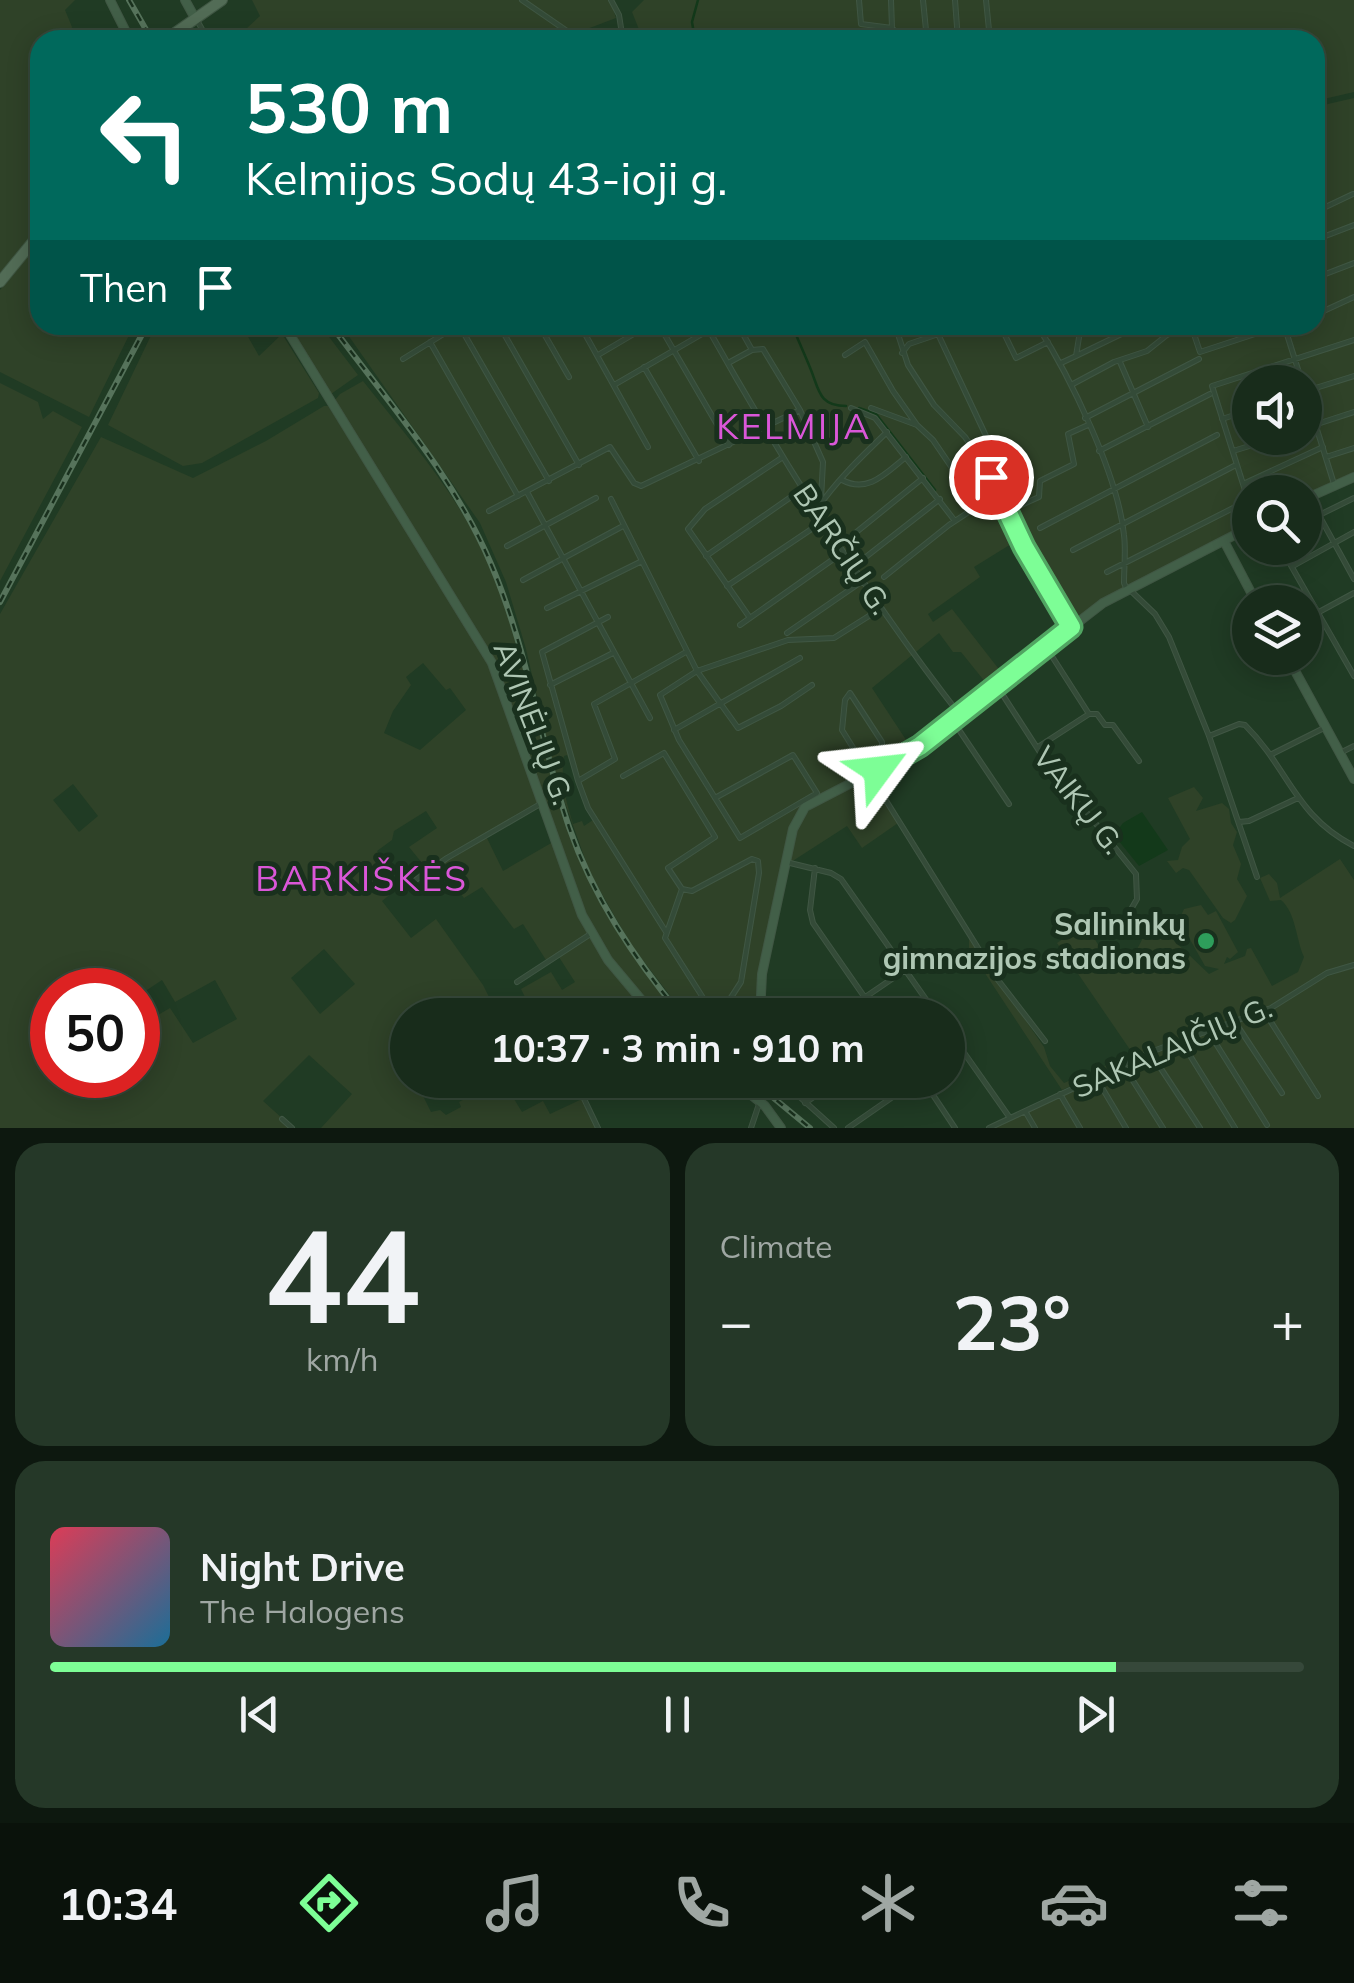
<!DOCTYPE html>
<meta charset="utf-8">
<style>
body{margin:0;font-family:Mulish,sans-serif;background:#253828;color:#f1f3f6;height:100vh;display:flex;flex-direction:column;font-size:38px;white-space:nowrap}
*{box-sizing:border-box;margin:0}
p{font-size:32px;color:#9fa7a3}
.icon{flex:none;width:55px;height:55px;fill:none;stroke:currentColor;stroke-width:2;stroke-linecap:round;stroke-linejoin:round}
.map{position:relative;height:1128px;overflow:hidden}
.details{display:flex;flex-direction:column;gap:15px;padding:15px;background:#0d180f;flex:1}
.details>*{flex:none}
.top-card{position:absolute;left:30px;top:30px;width:1295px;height:305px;border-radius:30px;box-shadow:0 5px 25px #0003,0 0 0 2px #36483a;background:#00695c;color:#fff;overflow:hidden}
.controls{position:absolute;left:1232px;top:365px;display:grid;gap:20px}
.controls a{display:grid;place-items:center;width:90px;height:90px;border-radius:50%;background:#182c1b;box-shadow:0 5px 25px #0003,0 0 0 2px #36483a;font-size:50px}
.speed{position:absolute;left:30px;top:968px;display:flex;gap:20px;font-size:50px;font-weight:700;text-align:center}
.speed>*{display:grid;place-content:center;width:130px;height:130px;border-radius:50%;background:#182c1b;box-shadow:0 5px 25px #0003,0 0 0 2px #36483a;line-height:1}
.speed .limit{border:15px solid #d22;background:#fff;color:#111}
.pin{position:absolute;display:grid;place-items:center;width:85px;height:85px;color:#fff;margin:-42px;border:5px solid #fff;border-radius:50%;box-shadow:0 2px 10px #0007}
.me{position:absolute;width:110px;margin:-55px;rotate:60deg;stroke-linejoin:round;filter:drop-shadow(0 0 8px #0008)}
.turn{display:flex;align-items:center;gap:35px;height:210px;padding:0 50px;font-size:45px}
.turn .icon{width:130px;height:130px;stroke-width:2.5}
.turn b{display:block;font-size:70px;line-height:85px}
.then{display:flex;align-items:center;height:95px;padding:0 50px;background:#0003;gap:20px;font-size:38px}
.big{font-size:75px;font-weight:700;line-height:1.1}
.details .widget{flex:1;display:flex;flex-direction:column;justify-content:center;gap:15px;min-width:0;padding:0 35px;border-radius:30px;background:#253828}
.details .dial{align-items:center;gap:0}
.dial b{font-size:130px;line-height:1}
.song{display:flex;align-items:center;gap:30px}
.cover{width:120px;height:120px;border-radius:15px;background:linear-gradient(135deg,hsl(350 70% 55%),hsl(200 70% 35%))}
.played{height:10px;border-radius:5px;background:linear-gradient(90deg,#7dfe96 85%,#36483a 85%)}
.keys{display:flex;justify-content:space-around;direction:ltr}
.heat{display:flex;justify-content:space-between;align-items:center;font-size:55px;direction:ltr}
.details .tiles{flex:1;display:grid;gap:15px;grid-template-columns:1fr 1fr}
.widget:last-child{grid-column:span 2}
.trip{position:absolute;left:390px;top:998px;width:575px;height:100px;border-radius:50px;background:#182c1b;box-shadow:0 5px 25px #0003,0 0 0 2px #36483a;font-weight:700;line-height:100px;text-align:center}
.tab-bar{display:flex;height:160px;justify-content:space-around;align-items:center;background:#0a120b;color:#9fa7a3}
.tab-bar .icon{width:70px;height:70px}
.tab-bar .current{color:#7dfe96}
.tab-bar b{font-size:45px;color:#f1f3f6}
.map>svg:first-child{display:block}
</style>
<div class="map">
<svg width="1354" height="1128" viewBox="0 0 1354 1128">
<rect width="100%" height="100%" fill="#203b24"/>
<path fill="#2f4228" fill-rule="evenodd" d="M 0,0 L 75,0 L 65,10 L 72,27 L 69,40 L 40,40 L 40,226 L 0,275 Z
M 252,0 L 610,0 L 616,18 L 587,29 L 582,40 L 234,40 L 260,16 Z
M 644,0 L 1354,0 L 1354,92 L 1315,101 L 1315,40 L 626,40 L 640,32 L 632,12 Z
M 1354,98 L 1354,474 L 1305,496 L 1305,492 L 1250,492 L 1250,525 L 1071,624 L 1021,538 L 974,567 L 980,577 L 928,614 L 933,622 L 952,609 L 1005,677 L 990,688 L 961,652 L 953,652 L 939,633 L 872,688 L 912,749 L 807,804 L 789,837 L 756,993 L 758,1015 L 685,1015 L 631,945 L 590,873 L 555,775 L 526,649 L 506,582 L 480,523 L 341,325 L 1315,325 L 1315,107 ZM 1250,382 L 1305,382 L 1305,438 L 1250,438 ZM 567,755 L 593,820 L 584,826 L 582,821 L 573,824 C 566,801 560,781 564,756 Z
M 40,241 L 40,325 L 134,325 L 89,417 L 0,372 L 0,290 Z
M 156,325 L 257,325 L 247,335 L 259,356 L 282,334 L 319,393 L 318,398 L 202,463 L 183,466 L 108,425 Z
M 315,325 L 320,325 L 358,375 L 331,394 L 292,330 L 301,333 Z
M 363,381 C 407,437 455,490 485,556 C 527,651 539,758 578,855 C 601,914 640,966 680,1015 L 658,1015 C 562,922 546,782 494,664 L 335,400 L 340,394 Z
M 0,383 L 38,402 L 43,419 L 53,411 L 82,427 L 0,581 Z
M 324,406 L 328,406 L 485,655 L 501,690 L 540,803 L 485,834 L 503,871 L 553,842 C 573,899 600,957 640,1004 L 626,1015 L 578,1015 L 566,996 L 537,1015 L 531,1015 L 529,1009 L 519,1015 L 408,1015 L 408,1080 L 415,1080 L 431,1112 L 440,1110 L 446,1115 L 461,1107 L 459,1102 C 477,1092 494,1080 514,1080 L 510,1085 L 511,1094 L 522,1112 L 543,1101 L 550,1114 L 582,1099 L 596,1128 L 321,1128 L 352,1094 L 309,1055 L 263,1101 L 293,1128 L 0,1128 L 0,614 L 101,437 L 193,478 L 266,441 ZM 423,663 L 446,690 L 450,688 L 466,710 L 420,750 L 384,733 L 393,711 L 411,685 L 406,677 ZM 73,784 L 98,816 L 79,832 L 53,800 ZM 426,811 L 437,828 L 409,847 L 427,869 L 437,863 L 464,898 L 482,887 L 514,929 L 523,924 L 546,960 L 557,954 L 575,982 L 562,990 L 551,972 L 521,989 L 525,997 L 496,1011 L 483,985 L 436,919 L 411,938 L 382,901 L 392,893 L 374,869 L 384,862 L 377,851 L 392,840 L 394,831 ZM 324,949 L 355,984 L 320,1014 L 291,978 ZM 162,980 L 175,1002 L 215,980 L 237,1019 L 193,1043 L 170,1008 L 158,1015 L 144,992 ZM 52,990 L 138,990 L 138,1075 L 52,1075 Z
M 867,778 L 898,823 L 862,848 L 847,826 L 788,864 C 802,800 813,806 867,778 Z
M 1194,787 L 1203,798 L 1196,811 L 1222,803 L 1229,809 L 1231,823 L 1237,832 L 1233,845 L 1241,864 L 1237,879 L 1247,896 L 1235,920 L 1231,923 L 1223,918 L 1189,870 L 1183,868 L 1176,873 L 1167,861 L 1178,860 L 1182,847 L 1190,839 L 1168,798 Z
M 1340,859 L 1354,880 L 1354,963 L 1322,974 L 1267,1007 L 1150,1049 L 1062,1090 L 969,949 L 969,939 L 1044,1047 L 1050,1066 L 1064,1083 L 1133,1054 L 1057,943 L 1085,924 L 1115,971 C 1121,966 1129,961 1134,954 C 1143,942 1143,927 1163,930 L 1209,974 L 1219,969 L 1205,966 L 1179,920 L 1184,909 L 1201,905 L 1208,915 L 1216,911 L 1238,952 L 1230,959 L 1227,957 L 1224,964 L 1245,956 L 1247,949 L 1251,948 L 1272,986 L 1298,972 L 1304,957 C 1296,939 1296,913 1281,900 L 1270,901 L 1260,878 L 1269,874 L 1277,883 L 1280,898 Z
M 1354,967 L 1354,1128 L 993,1128 L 1155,1052 L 1269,1011 L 1323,978 Z"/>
<path fill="#13391a" d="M 1142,812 L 1168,850 L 1139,866 L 1114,835 L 1123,823 Z"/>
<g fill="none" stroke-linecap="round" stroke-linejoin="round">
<path stroke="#13391a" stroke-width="2.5" d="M 695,40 L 692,22 L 698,0
M 792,325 C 798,340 805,355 811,370 C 819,390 819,406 846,406
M 859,408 L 876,414 L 935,490"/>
<g stroke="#405744" stroke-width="6">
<path id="minor" d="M 522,0 L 580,40
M 859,0 L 861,24 L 892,28 L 903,40
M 891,0 L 892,28
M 923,0 L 927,40
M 955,0 L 958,40
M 986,0 L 990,40
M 198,22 L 208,40
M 601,40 L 622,34 L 619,15 L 611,0
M 1315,212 L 1353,194
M 1315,240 L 1354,225
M 1315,278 L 1354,263
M 1315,315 L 1354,297
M 459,325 L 549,481
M 499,325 L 579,465
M 539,325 L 569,377
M 580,325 L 648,447
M 659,325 L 729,445
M 706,325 C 782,461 864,592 960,715
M 895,325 L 908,365 L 934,405 L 965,437 L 984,465 L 1024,547 L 1071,627
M 1000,325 L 1016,358 L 1048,342
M 1037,325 C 1070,376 1118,475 1124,535 C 1126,551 1124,567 1124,583 L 1127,590
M 1191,325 L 1200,352 L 1282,325
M 1284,325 L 1302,382
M 898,329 L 909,325
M 938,334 L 1019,506 L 1010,512
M 430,342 L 518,496
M 902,353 L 909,344 L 965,325
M 598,355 L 649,325
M 845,355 L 865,342 L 893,391 L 917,425 L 933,440 L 978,506
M 1076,356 L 1140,325
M 403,359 L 458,325
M 730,362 L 752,350
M 1120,362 L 1148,427
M 1061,363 L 1076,356 L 1081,325
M 644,367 L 699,461
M 614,385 L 709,330
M 1071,385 L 1114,362 L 1147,351 L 1167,335 L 1187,325
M 1305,391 L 1334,484
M 1306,391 L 1354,376
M 851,408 L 875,418 L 955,521
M 871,408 L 917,425
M 800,410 L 823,462 L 821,499
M 1085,418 L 1199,359
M 1222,419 L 1250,410
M 1305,428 L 1354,412
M 1099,451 L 1210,394
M 1233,451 L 1276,438
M 1326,457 L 1354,448
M 842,480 C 868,494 886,473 906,457
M 1243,484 L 1212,386 L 1354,340
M 527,492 L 650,718
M 1309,497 L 1354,579
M 611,499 L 697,671 L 788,640 L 834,638 L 880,609
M 1250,505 L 1243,484 L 1323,447
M 1019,506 L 1039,497 L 1040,481 L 1074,464 L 1068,434 L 1088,425
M 489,511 L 610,447 L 634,483 L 641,486 L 800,410 L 763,349 L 752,350 L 738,325
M 815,512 C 834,483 861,457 887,432
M 1305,522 L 1354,498
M 1040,528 L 1217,435
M 507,546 L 596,498
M 838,547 L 923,478
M 1281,548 L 1354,676
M 1073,550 L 1234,466
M 706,556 L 801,490
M 1293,566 L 1354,532
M 853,567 L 940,499
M 1107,572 L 1245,502
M 884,577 L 949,525 L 999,492
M 523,580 L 623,526
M 727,586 L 822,522
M 1129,589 L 1155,614 L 1169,637 L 1209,736 L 1239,724 L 1245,725 C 1289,769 1295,816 1354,846
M 547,608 L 642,561
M 1319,612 L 1354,593
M 750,618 L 688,529 L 705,509 L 783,457
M 740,625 L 842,553
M 787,633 L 861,582
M 1046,647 L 1089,714 L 1097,714 L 1105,725 L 1113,725 L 1139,761
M 550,685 L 613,653
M 812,685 L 781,706 L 738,728 L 697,671 L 660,695 L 679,740 L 740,838 L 817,793
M 997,686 L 1065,791 L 1088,814 L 1136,874 L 1137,899 L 1126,918
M 953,721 L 1009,804
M 674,730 L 800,658
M 1209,736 L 1257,877
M 1038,747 L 1089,714
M 1340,753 L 1354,746
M 1272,754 L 1326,727
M 877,768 L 875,761 L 882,749 L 882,742 L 850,693 L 845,700 L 842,730 L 998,980 L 1045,1041
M 623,776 L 664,753 L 715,837 L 668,868 L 682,889 L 665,938 L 714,1015
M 578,781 L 542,652 L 608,617
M 715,798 L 793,755 L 817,793
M 1239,822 L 1249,821 L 1298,798
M 786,862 L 831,873 L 841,879 L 937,1015
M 815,868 L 810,910 L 813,923 L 877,1015
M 407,886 L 447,858 L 542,803
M 682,889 L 692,891 L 752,859 L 758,861 L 759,873 L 741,982 L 730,999 L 740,1015
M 666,932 L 588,808 L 578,781 L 615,759 L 594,704 L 686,652
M 517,982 L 592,933
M 1264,1011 L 1318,1096
M 839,1015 L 905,970
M 1235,1022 L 1282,1093
M 948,1030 L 1010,1118
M 1208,1031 L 1267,1125
M 1181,1041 L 1235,1128
M 1150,1052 L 1200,1128
M 1123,1065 L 1163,1128
M 1095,1076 L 1126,1128
M 575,1080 L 598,1128
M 781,1080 L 834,1128
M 923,1080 L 955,1128
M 432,1088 L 448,1080
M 1060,1094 L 1080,1128
M 805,1103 L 838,1080
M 1025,1111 L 1035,1128
M 282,1119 L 292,1128
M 751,1128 L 759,1104
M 848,1128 L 917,1080
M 989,1128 L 1153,1051 L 1271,1008 L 1327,973 L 1354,965"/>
</g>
<g stroke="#405744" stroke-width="10">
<path id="secondary" d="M 110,0 L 130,40
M 185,0 L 196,20
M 284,325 L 492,663 L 582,915 L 608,960 L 654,1015
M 1305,499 L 1354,477
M 1224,541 L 1256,602
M 1288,658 L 1354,779
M 760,1015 L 762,974 L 793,829 L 805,807 L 911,752 L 1103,603 L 1250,527
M 733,1080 L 765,1106 L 781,1128
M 760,1101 L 761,1080"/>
</g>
<g stroke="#405744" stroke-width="12">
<path id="primary" d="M 165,40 L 222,0
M 0,282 L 40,233"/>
</g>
<use href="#minor" stroke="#344b38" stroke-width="4"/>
<use href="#secondary" stroke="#425f48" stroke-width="8"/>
<use href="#primary" stroke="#526c56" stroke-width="10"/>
<g stroke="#56735b" stroke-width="6">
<path id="rail" d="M 129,0 L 152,40
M 331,325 C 387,401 454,476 491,564 C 527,648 540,741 569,827 C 593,897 634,958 681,1015
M 0,602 L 147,325
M 752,1080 L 810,1128"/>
</g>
<use href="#rail" stroke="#19301d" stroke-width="2.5" stroke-dasharray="8" stroke-linecap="butt"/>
</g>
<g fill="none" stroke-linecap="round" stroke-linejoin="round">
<g stroke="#51a562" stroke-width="25">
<path id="route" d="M 878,770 L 920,746 L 1071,627 L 1024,547 L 991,477"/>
</g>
<use href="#route" stroke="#7dfe96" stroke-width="18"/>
</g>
<circle fill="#2e9e5b" stroke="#19301d" stroke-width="4" cx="1206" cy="941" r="10"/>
<g text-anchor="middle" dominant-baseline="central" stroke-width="10" stroke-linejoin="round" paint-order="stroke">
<g font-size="30" fill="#afc7b4" stroke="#19301d">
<text transform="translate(843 549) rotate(56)">BARČIŲ G.</text>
<text transform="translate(534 723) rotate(69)">AVINĖLIŲ G.</text>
<text transform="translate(1079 800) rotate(52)">VAIKŲ G.</text>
<text transform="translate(1172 1047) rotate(-23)">SAKALAIČIŲ G.</text>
</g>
<g font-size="30" font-weight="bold" fill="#afc7b4" stroke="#19301d" text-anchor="end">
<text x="1186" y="924">Salininkų<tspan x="1186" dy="34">gimnazijos stadionas</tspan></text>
</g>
<g font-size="35" letter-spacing="2.5" fill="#da57d8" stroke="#19301d">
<text x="794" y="426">KELMIJA</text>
<text x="362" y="878">BARKIŠKĖS</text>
</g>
</g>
</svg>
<div class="controls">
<a><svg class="icon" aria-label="sound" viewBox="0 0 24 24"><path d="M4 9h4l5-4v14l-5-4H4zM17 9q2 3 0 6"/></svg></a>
<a><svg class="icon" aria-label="search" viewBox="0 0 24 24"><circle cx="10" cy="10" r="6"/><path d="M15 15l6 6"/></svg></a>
<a><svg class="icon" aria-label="layers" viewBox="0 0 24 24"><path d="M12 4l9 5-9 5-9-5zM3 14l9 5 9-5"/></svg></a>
</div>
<div class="speed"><div class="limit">50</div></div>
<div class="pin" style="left:991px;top:477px;background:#d93025"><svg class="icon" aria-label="arrive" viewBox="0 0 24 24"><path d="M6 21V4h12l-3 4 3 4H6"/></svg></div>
<svg class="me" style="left:878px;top:770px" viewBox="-20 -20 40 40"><path d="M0-17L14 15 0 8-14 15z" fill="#7dfe96" stroke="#fff" stroke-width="4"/></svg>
<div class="trip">10:37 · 3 min · 910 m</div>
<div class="top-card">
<div class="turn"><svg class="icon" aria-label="left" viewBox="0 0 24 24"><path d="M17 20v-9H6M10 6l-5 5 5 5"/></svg><div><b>530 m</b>Kelmijos Sodų 43-ioji g.</div></div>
<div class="then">Then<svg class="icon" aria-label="arrive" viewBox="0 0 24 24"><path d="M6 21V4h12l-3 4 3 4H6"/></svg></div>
</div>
</div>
<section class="details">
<div class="tiles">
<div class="widget dial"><b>44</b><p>km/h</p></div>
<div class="widget"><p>Climate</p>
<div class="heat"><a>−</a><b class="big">23°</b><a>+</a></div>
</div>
<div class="widget">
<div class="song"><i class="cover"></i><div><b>Night Drive</b><p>The Halogens</p></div></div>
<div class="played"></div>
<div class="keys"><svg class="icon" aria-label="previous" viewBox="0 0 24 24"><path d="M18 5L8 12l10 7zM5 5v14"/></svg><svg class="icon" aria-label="pause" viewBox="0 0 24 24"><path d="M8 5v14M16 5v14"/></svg><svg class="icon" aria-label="next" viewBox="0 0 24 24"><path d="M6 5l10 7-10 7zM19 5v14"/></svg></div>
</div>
</div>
</section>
<nav class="tab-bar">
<b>10:34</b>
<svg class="icon current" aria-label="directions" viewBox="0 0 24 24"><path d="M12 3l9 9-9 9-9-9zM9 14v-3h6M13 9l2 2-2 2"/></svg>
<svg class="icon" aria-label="music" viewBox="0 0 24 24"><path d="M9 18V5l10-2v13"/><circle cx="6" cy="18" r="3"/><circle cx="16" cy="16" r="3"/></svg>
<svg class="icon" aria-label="phone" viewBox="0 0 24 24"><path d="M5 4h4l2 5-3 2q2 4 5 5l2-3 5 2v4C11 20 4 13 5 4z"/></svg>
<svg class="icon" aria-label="climate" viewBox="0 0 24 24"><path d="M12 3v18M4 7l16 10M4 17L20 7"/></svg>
<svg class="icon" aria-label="car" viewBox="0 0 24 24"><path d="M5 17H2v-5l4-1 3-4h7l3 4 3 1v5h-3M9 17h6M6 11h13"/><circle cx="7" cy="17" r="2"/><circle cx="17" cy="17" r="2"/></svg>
<svg class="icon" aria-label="filters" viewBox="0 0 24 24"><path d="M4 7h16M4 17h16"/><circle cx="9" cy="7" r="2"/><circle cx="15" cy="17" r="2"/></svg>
</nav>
